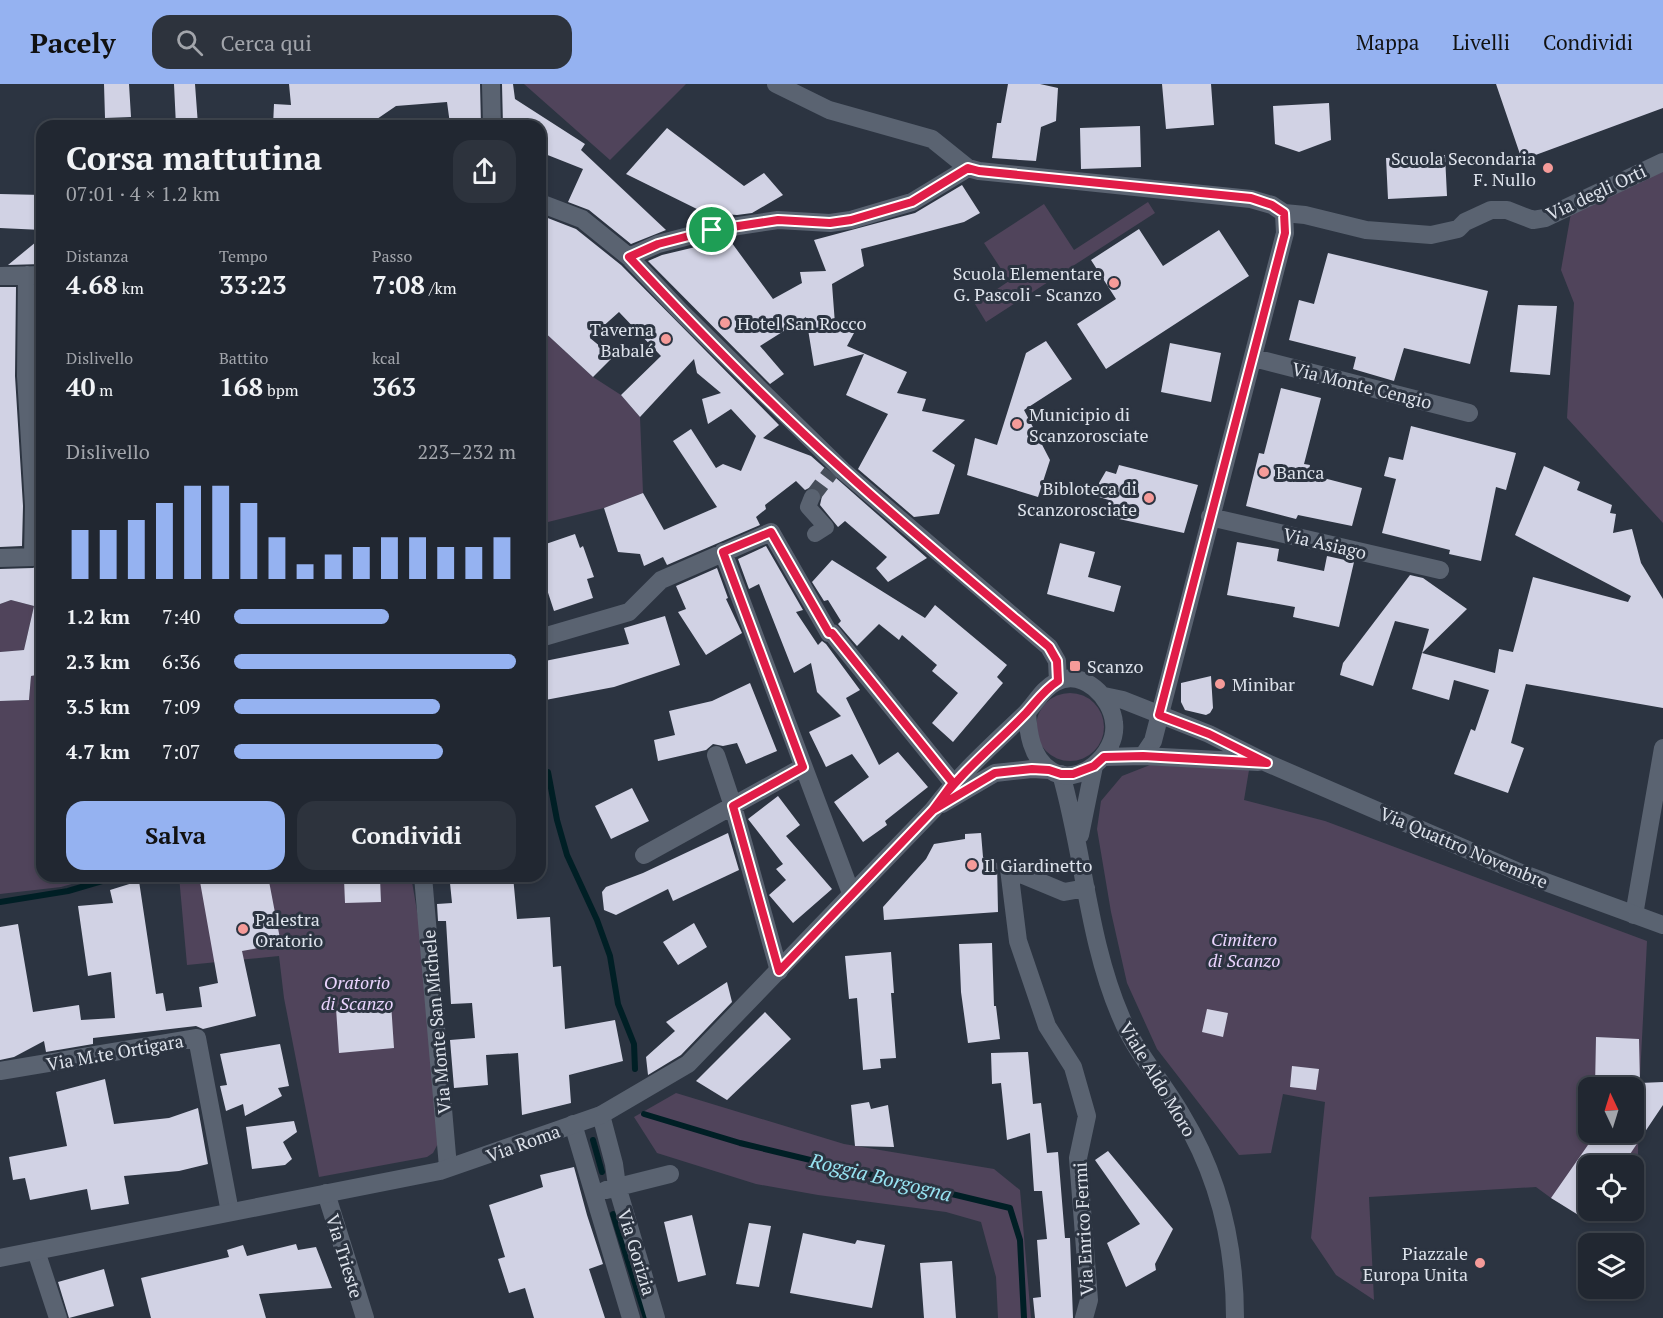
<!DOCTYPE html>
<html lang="it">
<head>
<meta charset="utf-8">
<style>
	:root { --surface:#212731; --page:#2d333d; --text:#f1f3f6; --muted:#a2a5ab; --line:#3e444d; --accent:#95b2f1 }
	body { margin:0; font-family:"PT Serif",serif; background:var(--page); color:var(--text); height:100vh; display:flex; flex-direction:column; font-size:22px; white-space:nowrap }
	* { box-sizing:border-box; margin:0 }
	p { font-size:20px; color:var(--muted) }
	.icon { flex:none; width:33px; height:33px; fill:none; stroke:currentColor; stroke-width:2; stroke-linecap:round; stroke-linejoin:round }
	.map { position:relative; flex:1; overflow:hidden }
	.details { position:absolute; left:36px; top:36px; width:510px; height:762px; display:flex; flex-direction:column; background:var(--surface); border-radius:18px; box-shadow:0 3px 9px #0003,0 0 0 2px var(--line) }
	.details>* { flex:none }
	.needle { width:39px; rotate:356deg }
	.tools { position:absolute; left:1578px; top:993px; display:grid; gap:12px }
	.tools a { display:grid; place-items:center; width:66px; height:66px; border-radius:12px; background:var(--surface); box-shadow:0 3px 9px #0003,0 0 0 2px var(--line); font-size:30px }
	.pin { position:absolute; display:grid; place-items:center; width:51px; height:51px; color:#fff; margin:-26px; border:3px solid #fff; border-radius:50%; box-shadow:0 2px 6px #0007 }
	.round { display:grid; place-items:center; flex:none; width:63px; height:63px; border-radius:18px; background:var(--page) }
	.summary { display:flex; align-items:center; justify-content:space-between; height:102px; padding:0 30px }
	h1 { font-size:33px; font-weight:600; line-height:45px }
	.stats { display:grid; grid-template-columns:repeat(3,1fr); gap:9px; height:102px; padding:6px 30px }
	.stats div { display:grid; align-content:center }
	.stats b { font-size:26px; font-weight:600 }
	.stats small { font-size:16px; font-weight:400 }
	.stats p { font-size:16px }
	.chart { height:168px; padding:12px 30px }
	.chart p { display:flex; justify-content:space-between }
	.chart svg { width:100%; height:108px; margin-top:6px; stroke:var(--accent); stroke-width:6 }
	.primary-button { display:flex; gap:12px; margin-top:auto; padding:12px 30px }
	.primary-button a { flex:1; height:69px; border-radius:18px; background:var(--accent); color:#111; font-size:24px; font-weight:600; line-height:69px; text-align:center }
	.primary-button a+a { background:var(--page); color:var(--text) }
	ul { padding:0 30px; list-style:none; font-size:20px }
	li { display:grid; grid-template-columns:96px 72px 1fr; align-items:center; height:45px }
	li i { height:15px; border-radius:8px; background:var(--accent) }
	header { display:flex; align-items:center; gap:36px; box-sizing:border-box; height:84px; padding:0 30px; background:var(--accent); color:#111 }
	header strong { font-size:28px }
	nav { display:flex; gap:33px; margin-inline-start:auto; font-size:21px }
	.search { width:420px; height:54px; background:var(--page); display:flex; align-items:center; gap:15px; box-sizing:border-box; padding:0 21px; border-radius:18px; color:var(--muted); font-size:22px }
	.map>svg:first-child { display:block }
	.green { fill:#50445b; fill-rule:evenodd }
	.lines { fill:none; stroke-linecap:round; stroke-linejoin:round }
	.stream { stroke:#001f25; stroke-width:6 }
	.building { fill:#d1d2e4 }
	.pedestrian-tunnel { stroke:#474e5a; stroke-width:16; stroke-dasharray:16 8; stroke-linecap:butt }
	.pedestrian { stroke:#5a6371; stroke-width:16 }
	.minor { stroke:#5a6371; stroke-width:18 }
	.tertiary { stroke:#5a6371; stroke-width:18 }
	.route-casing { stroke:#fff; stroke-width:12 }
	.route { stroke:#e11d48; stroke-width:8 }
	.poi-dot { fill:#f59b99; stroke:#2c3441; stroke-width:2 }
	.labels { text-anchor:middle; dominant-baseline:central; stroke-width:6; stroke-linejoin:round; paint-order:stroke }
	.poi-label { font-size:18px; fill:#dde2eb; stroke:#2c3441; text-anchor:start }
	.street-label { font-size:18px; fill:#dde2eb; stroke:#2c3441 }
	.park-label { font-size:18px; font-style:italic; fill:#ead4fe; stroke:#2c3441 }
	.water-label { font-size:20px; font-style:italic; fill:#97e3f2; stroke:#2c3441 }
</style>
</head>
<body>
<header>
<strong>Pacely</strong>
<div class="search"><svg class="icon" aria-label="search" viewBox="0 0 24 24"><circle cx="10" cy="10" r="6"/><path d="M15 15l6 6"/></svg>Cerca qui</div>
<nav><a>Mappa</a><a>Livelli</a><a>Condividi</a></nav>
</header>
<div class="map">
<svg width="1663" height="1234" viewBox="0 0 1663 1234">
	<rect width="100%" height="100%" fill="#2c3441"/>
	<path class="green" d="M524 0H686L610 76Z
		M1663 83V439L1567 334 1574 219 1561 186 1571 129Z
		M1148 118 1155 129 986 238 975 220 1009 197 984 159 1044 120 1074 166Z
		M540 244 593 293 621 311 640 333 643 409 604 424 540 440Z
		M11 516 34 522 26 557 28 566 0 568V520Z
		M42 590V792H100L61 803 0 810V617L29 616 31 592Z
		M1036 643a34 34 0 1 1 68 0a34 34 0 1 1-68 0Z
		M1150 681 1249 686 1244 716 1325 737 1647 857 1640 993 1637 1103 1634 1106V1082H1588V1126L1610 1127 1595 1139 1551 1114 1536 1103 1369 1113 1374 1216 1336 1191 1311 1154 1325 1018 1283 1010 1271 1069 1239 1071 1157 965 1127 899 1111 828 1097 745 1101 717 1122 692ZM1588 1004H1634V1048H1588Z
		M179 792H411L429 897 443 1050 433 1069 427 1073 319 1093 284 914 279 872 187 881Z
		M676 1009 844 1060 994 1085 1020 1106 1031 1234H998L996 1193 981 1138 946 1128 818 1111 756 1100 657 1069 634 1033Z"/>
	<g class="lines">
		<path class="stream" d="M540 687 548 688 557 736 567 771 597 836 610 872 618 920 634 960 635 985
			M0 818 68 807 119 792
			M644 1030 740 1059 1010 1124 1020 1156 1024 1234
			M593 1056 602 1088
			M613 1130 646 1234"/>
	</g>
	<path class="building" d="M104 0H129L131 33 105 34Z
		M174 0H195L198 41 176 42Z
		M289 0H480L481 42H470V39L450 40 447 18 396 22 377 35 378 42H356V38L273 42 274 20 291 21Z
		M502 0H513L515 15 585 60 581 66 666 146 631 160 589 126 568 118 583 85 540 68V42H503Z
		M1008 0H1040L1058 4 1056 37 1041 43 1036 77 992 74 997 39H1001Z
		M1162 0H1211L1214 41 1166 45Z
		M1496 0H1663V24L1522 76Z
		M1329 19 1331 56 1299 68 1275 60 1273 22Z
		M1140 42 1141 83 1081 85 1080 44Z
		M667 44 744 102 764 89 783 111 752 129 737 131 711 129 715 134 688 140 705 129 626 90Z
		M1445 71 1447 112 1388 115 1386 74Z
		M962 101 980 129 964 138 861 165 864 182 832 200 835 240 854 249 847 262 907 288 897 309 926 315 922 327 965 336 932 367 955 381 939 430 914 433 858 385 888 330 846 311 864 270 814 282 806 233 760 262 784 290 770 300 648 177 662 171 729 155 773 215 802 199 800 188 826 187 814 156 915 129Z
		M0 110 42 111V146L0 144Z
		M540 131 576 145 621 181 779 341 763 354 811 372 927 474 888 498 876 484 887 473 845 437 838 443 820 421 822 412 820 406 811 403 805 406 796 397 765 421 766 425 756 433 760 441 667 481 663 473 644 482 640 470 618 468 604 424 643 409 664 446 717 423 673 357 691 345 716 384 723 380 741 387 756 352 731 325 708 340 702 315 721 309 697 289 694 275 640 333 621 311 661 272 619 228 590 254 613 273 593 293 540 244Z
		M1139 145 1163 182 1219 146 1249 192 1106 285 1077 240 1116 215 1091 176Z
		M42 153V180L8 181Z
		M1328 169 1488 207 1470 280 1404 264 1394 297 1353 285 1356 273 1289 256 1299 216 1314 220Z
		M38 202H42V369L37 292Z
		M0 203H16L15 292 23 422 22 462 0 463Z
		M1518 221 1557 222 1550 291 1510 288Z
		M1046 257 1072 295 1024 326 1050 376 1038 413 967 391 975 354 997 361 1026 269Z
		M1170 259 1221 269 1211 318 1161 308Z
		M1281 304 1321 314 1304 380 1310 381 1308 390 1362 404 1352 442 1298 431 1296 435 1246 422 1259 369 1264 370Z
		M1411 342 1516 369 1506 406 1496 403 1481 477 1449 470 1450 466 1382 449 1396 395 1384 392 1389 373 1403 376Z
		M1119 381 1198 401 1184 449 1105 432 1109 416 1099 413V399L1106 387 1116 390Z
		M1544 382 1580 398 1577 406 1612 421 1610 429 1616 430 1613 449 1632 445 1641 479 1663 515V624L1526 600 1511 659 1524 664 1508 709 1454 690 1471 645 1475 647 1489 606 1454 596 1449 616 1412 605 1422 569 1495 589 1499 565 1513 568 1533 493 1628 518 1631 512 1515 451Z
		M575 450 580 464 583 462 594 493 587 495 593 514 554 527 540 484V462Z
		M1237 458 1279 465 1277 477 1324 487 1327 472 1354 478 1339 543 1293 533 1295 523 1227 511Z
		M1060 459 1095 468 1088 493 1121 502 1114 528 1047 510Z
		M766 462 803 526 796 528 818 561 822 557 826 560 860 606 846 614 879 681 898 668 928 703 885 737 887 741 863 758 834 718 869 693 852 670 826 683 809 648 841 632 817 608 811 579 794 589 759 500 749 505 738 475Z
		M832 476 925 534 935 521 1007 581 997 593 1003 599 953 658 932 639 958 609 932 587 937 581 902 551 899 556 879 540 857 562 838 540 841 537 828 516 824 517 812 498Z
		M42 479V590L31 592 29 616 0 617V568L24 566 34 522 11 516 0 520V485L33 484Z
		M717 484 728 514 726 515 742 549 706 571 678 528 686 525 676 502Z
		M1410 491 1423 494 1467 525 1422 569 1429 545 1395 537 1373 602 1340 591 1343 579Z
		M665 532 680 581 614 603 540 617V578L629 560 624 544Z
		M1211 592 1213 624 1210 629 1206 631 1185 626 1181 618V599Z
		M750 599 777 667 746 680 737 659 723 662 713 660 706 666 658 677 654 656 675 651 669 627 712 617Z
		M632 704 649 737 611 755 595 722Z
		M778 712 800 741 786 752 832 805 793 839 769 811 786 796 776 785 783 780 748 735Z
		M728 749 739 786 673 817 668 805 616 831 604 826 602 808 606 803 643 789Z
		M981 749 983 773 997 779 998 828 884 836 883 823 926 775 934 760 965 755V750Z
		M199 792H268L281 860 242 867 256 932 203 945 196 942 93 954V960L46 968 44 957 14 973 0 976V843L18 840 33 928 79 921 81 936 115 934 111 888 88 892 78 822 113 819 110 806 139 797 156 910 163 909 166 927 202 923 199 903 218 899Z
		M513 792 517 835 550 833 553 883 561 882 565 945 615 936 623 977 569 991 571 1019 522 1031 518 969 486 971 488 1001 454 1004 450 956 475 954 472 919 451 920 446 837H438L437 820 452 819 450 799Z
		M380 794 381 818 345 819 344 795Z
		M694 839 707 863 678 881 663 858Z
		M992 859 994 922H996L1000 955 968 959 961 908 959 860Z
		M891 868 894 909H891L896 974 880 975 881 984 863 986 857 914 849 915 845 872Z
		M727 898 732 918 681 971 648 991 646 973 675 947 666 938Z
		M391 919 394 964 339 969 336 924Z
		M1207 925 1228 929 1223 953 1202 948Z
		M765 928 791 955 727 1016 696 997Z
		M1596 953 1639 955 1640 999 1663 998V1021L1622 1082H1588V1137L1551 1114 1597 1048H1634V1004H1595Z
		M280 960 289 1002 278 1004 282 1012 245 1032 243 1020 226 1027 220 1002 227 1001 220 970Z
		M1028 968 1033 1020 1041 1019 1047 1069 1058 1068 1065 1154H1070L1073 1234H1035L1033 1214 1041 1213 1037 1156 1047 1155 1042 1107H1034L1030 1049 1007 1056 1001 999 992 1000 991 969Z
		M1292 982 1319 985 1316 1006 1290 1003Z
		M105 995 114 1040 169 1034 198 1024 208 1080 179 1087 124 1092 129 1120 91 1126 87 1105 30 1116 25 1094 13 1096 9 1073 67 1062 56 1008Z
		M869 1018 871 1025 888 1021 894 1063 855 1062 851 1021Z
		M294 1037 297 1048 283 1058 292 1075 285 1081 252 1085 246 1043Z
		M1108 1067 1173 1145 1155 1180 1156 1186 1126 1203 1107 1159 1140 1140 1095 1076Z
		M574 1083 587 1131 603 1180 589 1185 605 1234H534L525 1204 509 1209 498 1175 505 1173 489 1121 543 1103 540 1091Z
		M692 1131 706 1191 678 1198 664 1138Z
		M749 1139 771 1142 759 1203 736 1200Z
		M803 1149 855 1160 857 1156 885 1161 872 1224 790 1209Z
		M296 1160 298 1166 316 1163 332 1204 259 1210 266 1234H151L141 1194 229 1173 227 1166 243 1161 247 1172Z
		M952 1177 956 1234H924L920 1179Z
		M104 1185 114 1222 69 1234 58 1198Z"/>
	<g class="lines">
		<path class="pedestrian-tunnel" d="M812 413 831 388"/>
		<path class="pedestrian" d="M812 413 808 423 826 443 815 450"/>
		<path class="minor" d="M491 0 492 42
			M776 0 829 26 932 55 968 84 979 87 1251 115 1272 121 1284 129 1305 131 1366 146 1431 151 1458 145 1465 138 1491 126H1507L1533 136 1545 134 1663 78
			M540 119 582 135 629 173 681 228 842 386 1049 563 1057 577 1058 597
			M629 173 658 160 712 146 778 136 830 139 851 136 912 118 968 84
			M0 192 42 191
			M1254 274 1469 329
			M1210 433 1440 486
			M723 468 851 809
			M0 474 33 473 34 422 26 292 27 191
			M540 554 629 528 661 496 771 448 829 549H832L953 699
			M716 671 733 722 779 887
			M1143 672 1153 657 1285 149 1284 129
			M1061 690C1084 770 1088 857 1121 933 1135 968 1162 997 1181 1030 1219 1092 1235 1161 1235 1234
			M1080 751 1094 682
			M644 771 803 683
			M1009 785 1018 857 1047 942 1073 983 1087 1032 1078 1074 1089 1216 1084 1234
			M1009 785 1064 808 1086 804
			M423 792 448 1083
			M1634 831 1663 664
			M0 987 197 954 230 1128
			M601 1031 614 1080 617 1102 656 1234
			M573 1040 631 1234
			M606 1106 670 1090
			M326 1109 365 1234
			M36 1167 58 1234"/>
		<path class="tertiary" d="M1104 612 1123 616 1209 650 1267 679 1521 789 1663 841
			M1104 673 1143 672 1258 678
			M942 720 995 689 1032 685 1049 686
			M0 1174 440 1087 601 1031 688 980 933 726C960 690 992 661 1025 630 1036 619 1042 605 1056 598 1083 584 1112 614 1114 639 1118 670 1078 705 1050 686 1031 673 1028 648 1027 628"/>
	</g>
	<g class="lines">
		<g class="route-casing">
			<path id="route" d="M712 146 658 160 629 173C697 246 767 318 842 385 909 446 979 504 1049 563L1057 577 1058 597C1044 606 1037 617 1026 629 994 662 960 689 933 726L779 887 733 722 803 683 723 468 771 448 829 549H832L953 699 933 726 995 689 1032 685 1049 686 1061 690H1073L1094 682 1104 673 1143 672 1267 679 1209 650 1159 631 1285 149 1284 129 1272 121 1251 114 979 87 968 84 912 118 851 136 830 139 778 136 712 146"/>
		</g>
		<use href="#route" class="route"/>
	</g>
	<g class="poi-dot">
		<circle cx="1548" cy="84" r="6"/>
		<circle cx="1114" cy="199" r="6"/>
		<circle cx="725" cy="239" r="6"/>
		<circle cx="666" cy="255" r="6"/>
		<circle cx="1017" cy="340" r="6"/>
		<circle cx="1264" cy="388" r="6"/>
		<circle cx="1149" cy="414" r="6"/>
		<rect x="1069" y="576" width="12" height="12" rx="3"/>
		<circle cx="1220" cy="600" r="6"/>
		<circle cx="972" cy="781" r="6"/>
		<circle cx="243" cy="845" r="6"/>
		<circle cx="1480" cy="1179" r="6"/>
	</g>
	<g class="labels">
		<g class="poi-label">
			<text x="1536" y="74" text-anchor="end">Scuola Secondaria<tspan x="1536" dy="21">F. Nullo</tspan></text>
			<text x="1102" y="189" text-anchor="end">Scuola Elementare<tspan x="1102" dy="21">G. Pascoli - Scanzo</tspan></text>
			<text x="737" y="239">Hotel San Rocco</text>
			<text x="654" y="245" text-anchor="end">Taverna<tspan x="654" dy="21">Babalé</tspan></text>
			<text x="1029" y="330">Municipio di<tspan x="1029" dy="21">Scanzorosciate</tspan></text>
			<text x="1276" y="388">Banca</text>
			<text x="1137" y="404" text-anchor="end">Bibloteca di<tspan x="1137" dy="21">Scanzorosciate</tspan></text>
			<text x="1087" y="582">Scanzo</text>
			<text x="1232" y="600">Minibar</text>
			<text x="984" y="781">Il Giardinetto</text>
			<text x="255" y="835">Palestra<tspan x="255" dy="21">Oratorio</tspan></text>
			<text x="1468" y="1169" text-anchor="end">Piazzale<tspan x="1468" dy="21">Europa Unita</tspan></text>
		</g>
		<g class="street-label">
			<text transform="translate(1596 108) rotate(-25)">Via degli Orti</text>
			<text transform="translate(1362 301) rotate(14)">Via Monte Cengio</text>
			<text transform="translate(1325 459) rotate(13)">Via Asiago</text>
			<text transform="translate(1464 763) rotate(23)">Via Quattro Novembre</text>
			<text transform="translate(436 938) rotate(-95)">Via Monte San Michele</text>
			<text transform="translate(115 968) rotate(-10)">Via M.te Ortigara</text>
			<text transform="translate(1158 995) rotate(59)">Viale Aldo Moro</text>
			<text transform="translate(523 1059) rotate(-20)">Via Roma</text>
			<text transform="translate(1083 1145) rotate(-93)">Via Enrico Fermi</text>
			<text transform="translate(637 1168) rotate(73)">Via Gorizia</text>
			<text transform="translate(345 1172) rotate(73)">Via Trieste</text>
		</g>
		<g class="park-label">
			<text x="1244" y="855">Cimitero<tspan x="1244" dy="21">di Scanzo</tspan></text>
			<text x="357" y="898">Oratorio<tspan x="357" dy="21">di Scanzo</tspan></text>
		</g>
		<g class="water-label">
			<text transform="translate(881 1093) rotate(14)">Roggia Borgogna</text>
		</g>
	</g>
</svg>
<div class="tools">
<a><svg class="needle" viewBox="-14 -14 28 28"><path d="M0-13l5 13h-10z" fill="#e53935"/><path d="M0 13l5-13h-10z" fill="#a2a5ab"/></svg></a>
<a><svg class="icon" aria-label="locate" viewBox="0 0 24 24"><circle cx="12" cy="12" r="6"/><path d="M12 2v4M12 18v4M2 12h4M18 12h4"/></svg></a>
<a><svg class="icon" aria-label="layers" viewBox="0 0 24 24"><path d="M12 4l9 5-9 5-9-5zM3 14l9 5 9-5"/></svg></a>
</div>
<div class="pin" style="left:712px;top:146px;background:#1e9e55"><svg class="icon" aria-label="arrive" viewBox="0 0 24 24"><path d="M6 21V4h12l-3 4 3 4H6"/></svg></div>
<section class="details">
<div class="summary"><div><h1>Corsa mattutina</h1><p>07:01 · 4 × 1.2 km</p></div><a class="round"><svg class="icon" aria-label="share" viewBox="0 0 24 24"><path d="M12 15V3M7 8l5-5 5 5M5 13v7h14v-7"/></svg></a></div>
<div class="stats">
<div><p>Distanza</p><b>4.68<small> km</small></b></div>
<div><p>Tempo</p><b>33:23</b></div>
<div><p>Passo</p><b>7:08<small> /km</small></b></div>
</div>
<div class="stats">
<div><p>Dislivello</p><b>40<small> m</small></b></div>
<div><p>Battito</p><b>168<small> bpm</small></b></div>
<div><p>kcal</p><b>363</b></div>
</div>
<div class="chart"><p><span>Dislivello</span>223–232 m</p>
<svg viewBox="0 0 160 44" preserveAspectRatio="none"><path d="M5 44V24M15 44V24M25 44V20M35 44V13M45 44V6M55 44V6M65 44V13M75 44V27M85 44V38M95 44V34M105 44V31M115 44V27M125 44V27M135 44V31M145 44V31M155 44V27"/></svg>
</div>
<ul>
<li><b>1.2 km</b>7:40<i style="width:55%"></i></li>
<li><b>2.3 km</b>6:36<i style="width:100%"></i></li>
<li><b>3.5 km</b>7:09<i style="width:73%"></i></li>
<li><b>4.7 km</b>7:07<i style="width:74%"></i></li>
</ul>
<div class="primary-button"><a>Salva</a><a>Condividi</a></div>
</section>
</div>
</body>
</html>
